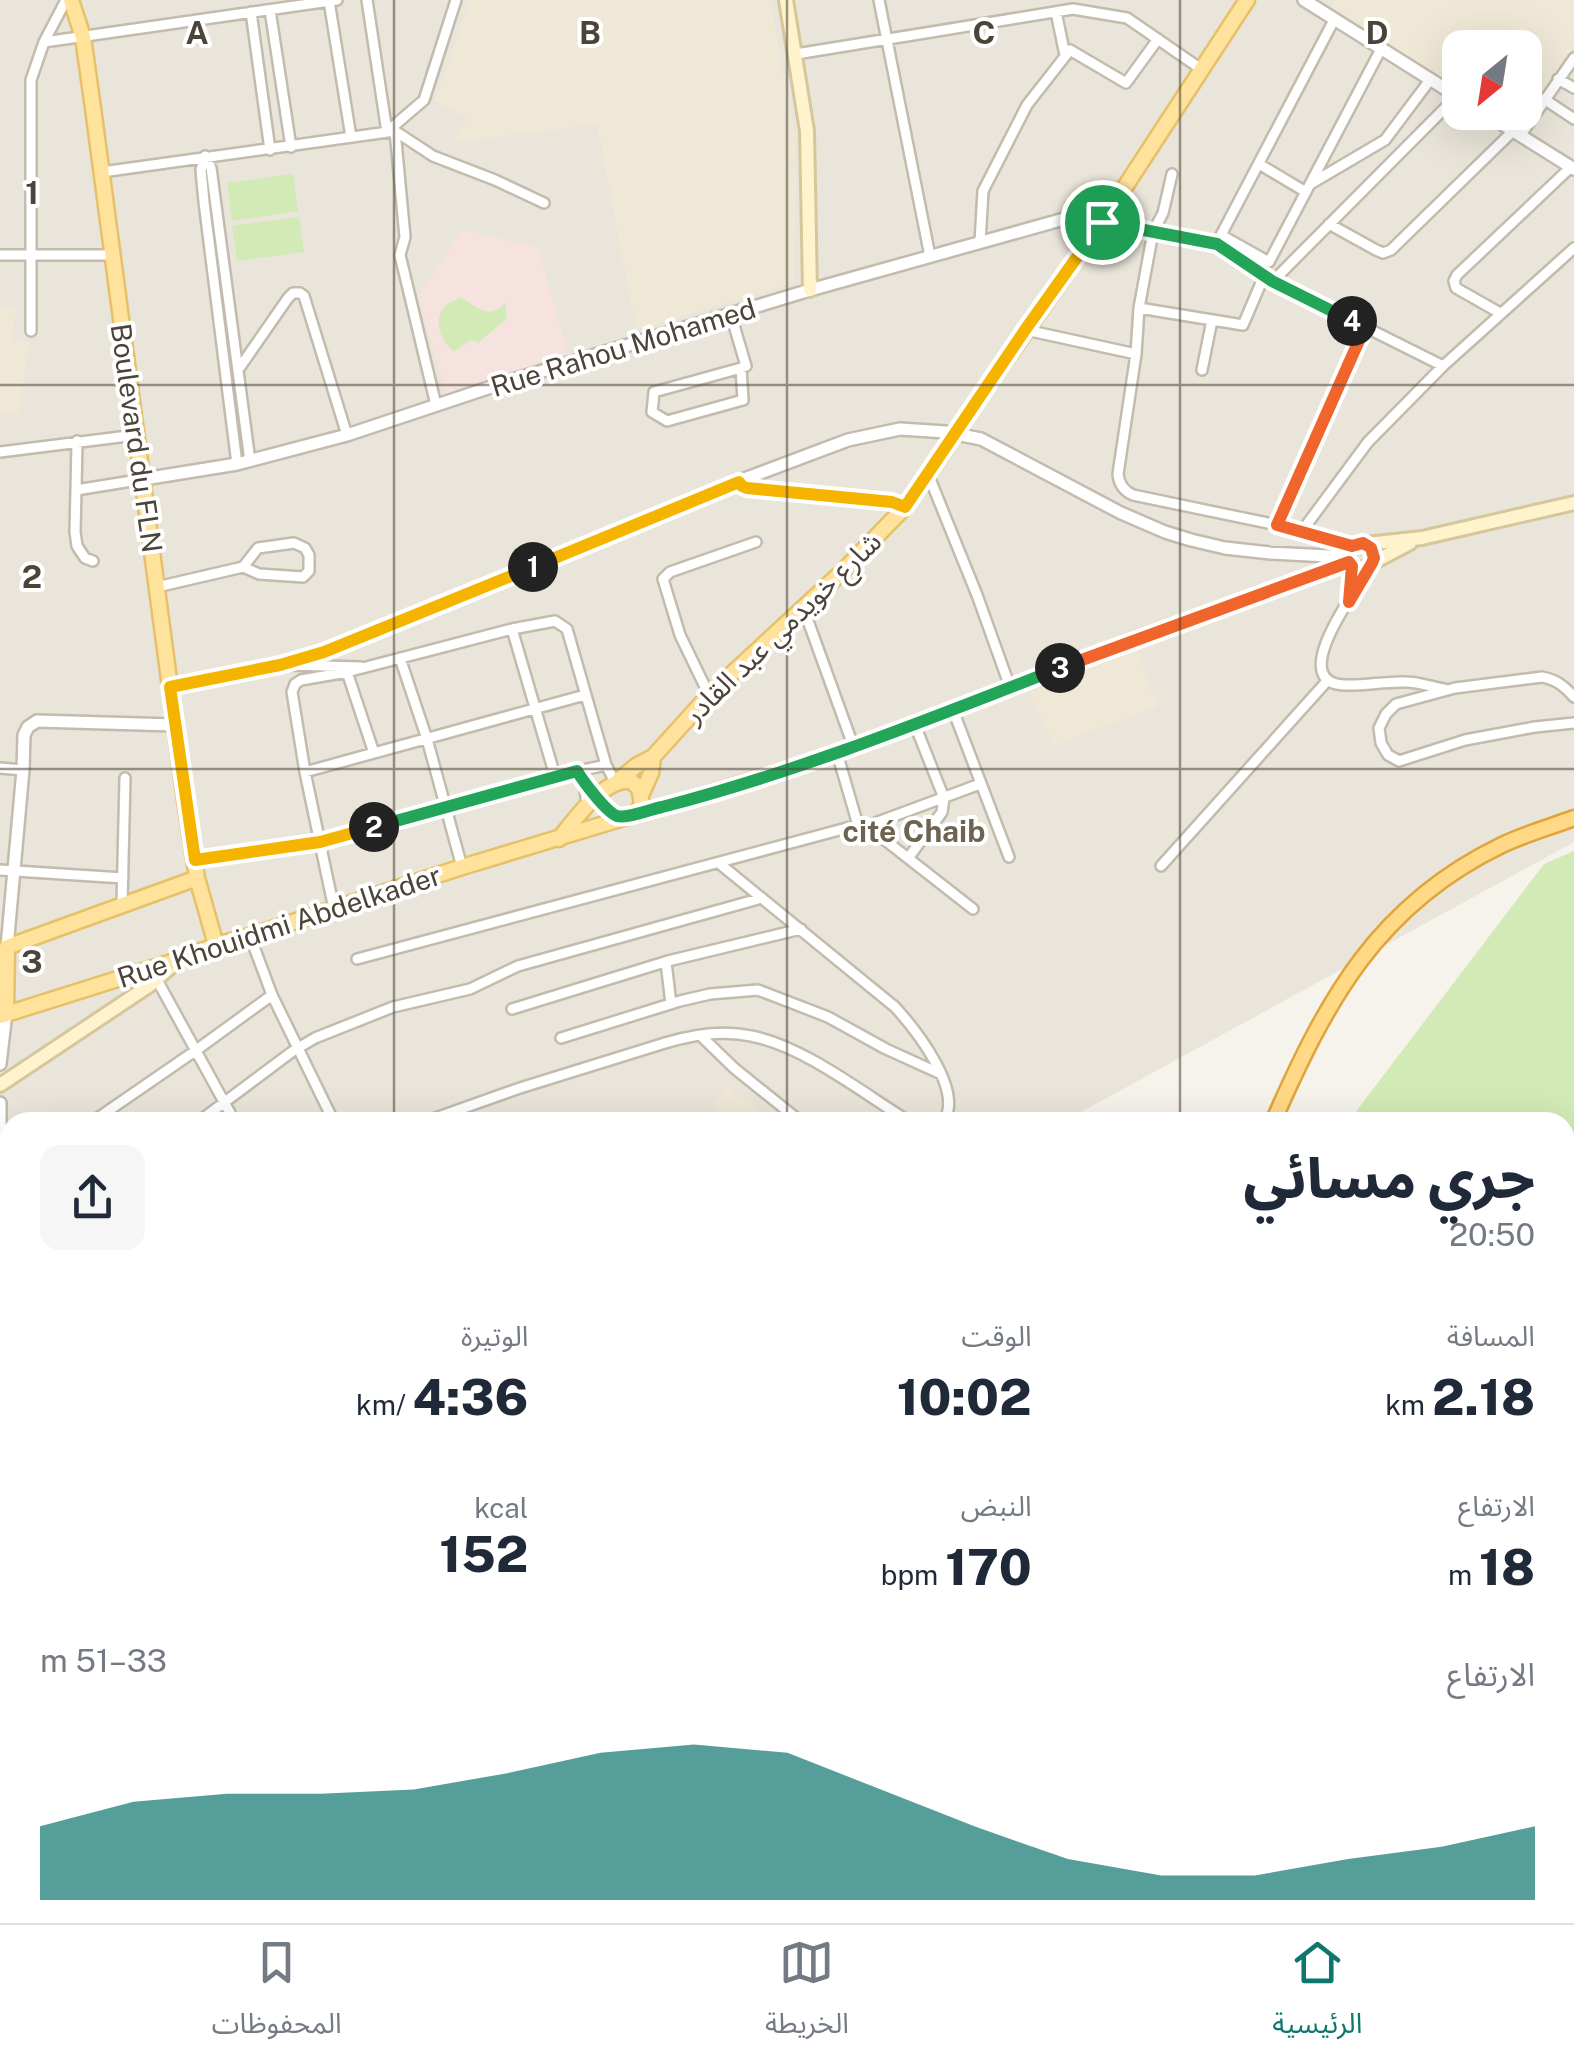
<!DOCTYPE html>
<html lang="ar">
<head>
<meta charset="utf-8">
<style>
	:root { --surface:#fff; --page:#f6f6f7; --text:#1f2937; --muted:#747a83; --line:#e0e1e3; --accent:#0f766e }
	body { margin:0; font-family:"Public Sans","Noto Sans Arabic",sans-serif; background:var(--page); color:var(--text); direction:rtl; height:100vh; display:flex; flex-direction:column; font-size:38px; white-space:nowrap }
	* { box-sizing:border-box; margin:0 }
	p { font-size:32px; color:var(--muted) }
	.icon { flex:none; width:55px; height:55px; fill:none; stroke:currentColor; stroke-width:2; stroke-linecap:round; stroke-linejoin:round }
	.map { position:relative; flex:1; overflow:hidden; direction:ltr }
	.details { position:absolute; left:0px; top:1112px; width:1575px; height:812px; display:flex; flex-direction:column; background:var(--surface); border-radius:30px 30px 0 0; box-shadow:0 10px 40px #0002; direction:rtl }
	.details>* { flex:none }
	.needle { width:65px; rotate:210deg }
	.tools { position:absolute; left:1442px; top:30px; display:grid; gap:20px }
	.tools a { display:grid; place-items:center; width:100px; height:100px; border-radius:20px; background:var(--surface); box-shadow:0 10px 40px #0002; font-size:50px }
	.pin { position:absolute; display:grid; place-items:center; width:85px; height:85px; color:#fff; margin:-42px; border:5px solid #fff; border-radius:50%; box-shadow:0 2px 10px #0007 }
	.km { position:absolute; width:50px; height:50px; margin:-25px; border-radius:50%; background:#222; color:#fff; font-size:28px; line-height:50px; text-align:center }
	.round { display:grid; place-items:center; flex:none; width:105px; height:105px; border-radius:20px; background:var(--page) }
	.summary { display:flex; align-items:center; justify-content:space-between; height:170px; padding:0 40px }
	h1 { font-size:55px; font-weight:800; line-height:75px }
	.stats { display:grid; grid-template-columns:repeat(3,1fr); gap:15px; height:170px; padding:10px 40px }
	.stats div { display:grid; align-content:center }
	.stats b { font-size:50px; font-weight:800 }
	.stats small { font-size:28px; font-weight:400 }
	.stats p { font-size:28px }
	.chart { height:280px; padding:20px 40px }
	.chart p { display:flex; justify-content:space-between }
	.chart svg { width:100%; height:180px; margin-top:10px; fill:var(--accent); opacity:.7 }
	.menu { display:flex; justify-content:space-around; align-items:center; height:140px; border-top:2px solid var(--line); background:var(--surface); font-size:28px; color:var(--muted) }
	.menu a { display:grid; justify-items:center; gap:5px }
	.menu .current { color:var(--accent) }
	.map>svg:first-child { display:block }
	.residential { fill:#eae5da; fill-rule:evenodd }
	.education { fill:#efe8d6 }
	.medical { fill:#f6e3e0 }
	.green { fill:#d2eab5 }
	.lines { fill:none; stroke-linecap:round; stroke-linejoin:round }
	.minor-casing { stroke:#c2bbae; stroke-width:14 }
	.tertiary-casing { stroke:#c2bbae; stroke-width:16 }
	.secondary-casing { stroke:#d6c79b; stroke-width:18 }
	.primary-casing { stroke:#e6c16a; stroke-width:19 }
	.trunk-casing { stroke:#e0a43c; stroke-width:19 }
	.minor { stroke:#fff; stroke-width:9 }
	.tertiary { stroke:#fff; stroke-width:11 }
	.secondary { stroke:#fff3cd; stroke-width:12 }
	.primary { stroke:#ffe39c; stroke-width:14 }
	.trunk { stroke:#ffd985; stroke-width:14 }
	.primary-bridge-casing { stroke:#e6c16a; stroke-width:19; stroke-linecap:butt }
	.primary-bridge { stroke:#ffe39c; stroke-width:14 }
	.split-1-casing { stroke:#fff; stroke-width:20 }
	.split-2-casing { stroke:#fff; stroke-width:20 }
	.split-3-casing { stroke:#fff; stroke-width:20 }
	.split-4-casing { stroke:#fff; stroke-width:20 }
	.split-5-casing { stroke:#fff; stroke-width:20 }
	.split-1 { stroke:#f5b400; stroke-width:12 }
	.split-2 { stroke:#f5b400; stroke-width:12 }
	.split-3 { stroke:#22a559; stroke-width:12 }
	.split-4 { stroke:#f0652b; stroke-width:12 }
	.split-5 { stroke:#22a559; stroke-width:12 }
	.grid { fill:none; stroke:#4b4439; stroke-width:2.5; stroke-opacity:0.55 }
	.labels { text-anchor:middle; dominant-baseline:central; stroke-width:8; stroke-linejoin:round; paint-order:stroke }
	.street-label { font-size:28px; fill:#4b4439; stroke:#fff }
	.neighbourhood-label { font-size:30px; font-weight:bold; fill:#6e6250; stroke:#fff }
	.grid-label { font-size:32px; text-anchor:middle; font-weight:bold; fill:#4b4439; stroke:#fff; stroke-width:8; stroke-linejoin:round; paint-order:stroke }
</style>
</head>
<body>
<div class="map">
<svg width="1574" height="1923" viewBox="0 0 1574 1923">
	<rect width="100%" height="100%" fill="#f6f3ec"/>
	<path class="residential" d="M0 0H1574V842L1063 1122H10V1915H865V1923H0ZM1460 48H1525V112H1460Z"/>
	<path class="education" d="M470 0H770L795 133V159L788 161 789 170 796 169 794 279 790 284 636 330 597 124 453 143 467 117 435 101Z
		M1336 0H1574V47L1517 129 1491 113 1525 112V48H1460V92L1331 8Z
		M0 305 17 308 12 339 29 342 18 415 0 412Z
		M1136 649 1158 706 1053 746 1030 693Z
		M724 1085 774 1122H711Z"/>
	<path class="medical" d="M462 230 538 247 568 353 446 394 418 296Z"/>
	<path class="green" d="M293 174 298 211 232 221 227 183Z
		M299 217 304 252 237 261 232 226Z
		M461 297C477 307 489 321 505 303L507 318 478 343 471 340 454 351C440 343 432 318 446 305 448 303 458 299 461 297Z
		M1574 851V1923H1307L1309 1915H1565V1122H1348L1544 864Z"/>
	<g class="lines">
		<g class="minor-casing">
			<path id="minor" d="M367 0 387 132
				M879 0 930 256
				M329 1 351 137
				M270 10 291 147
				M251 12 270 150
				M1056 12 1065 55
				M44 42 337 0
				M796 54 1073 9 1127 18 1201 69
				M1558 79 1574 88
				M1544 99 1574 119
				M389 130 424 100 456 0
				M395 131 405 237 400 255 436 405
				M1520 136 1574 58
				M205 156 201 170 204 202 237 464
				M205 156 211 168 250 461
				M1259 164 1306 192
				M102 172 395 131 433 156 495 180 544 203
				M1172 174 1163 213 1153 232 1139 308 1136 354 1118 474C1119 485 1124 491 1133 495L1277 525 1352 546
				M1312 183 1385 140 1430 80
				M1102 222 1217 244 1273 281 1443 366
				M1329 224 1376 250 1383 253 1391 250 1513 131
				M1221 235 1269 262 1381 49
				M1220 237 1334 20
				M980 242 983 191 1027 105 1070 50 1126 83 1158 39
				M0 255H113
				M1273 281 1457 96
				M1139 308 1243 325 1264 276
				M1500 313 1456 288 1454 281 1457 275 1571 167
				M731 315 746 366 741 368 654 392 652 412 667 421 743 400 741 368
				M1026 330 1136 354
				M31 331V80L44 42 66 0
				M238 370 288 298 293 293H300L304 296 347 435
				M1202 370 1212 320
				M77 441 76 490 144 479
				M0 452 136 435
				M928 474 977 595 1010 687
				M76 490 75 532 77 546 85 558 93 561
				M1277 525 1365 327
				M1302 531 1368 442 1443 366 1574 248
				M1370 566C1358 588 1285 682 1344 685 1365 686 1386 681 1406 682 1419 682 1432 687 1444 689
				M157 587 243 567 259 574 303 577 309 571V555L305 548 294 543 258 548 243 567
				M803 607 854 748
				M512 629 555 776
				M400 658 427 739 462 867
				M287 665 361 667
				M347 672 374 753
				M709 695 680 635 663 579 670 572 756 542
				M1574 697C1564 686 1557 680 1542 677L1455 688 1396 704 1386 714 1379 728 1381 743 1388 755 1399 761 1465 740 1535 727 1574 723
				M953 710 1009 857
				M837 753 858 825
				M0 768 23 770
				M577 771 584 782 587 805
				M305 772 585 695
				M867 826 973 909
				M909 857 942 812 944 798 915 725
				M195 859 320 842 555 776 606 765
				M720 864 895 1007C916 1030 965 1092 943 1122
				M1161 866 1328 680
				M0 870 123 878
				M122 904 125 778
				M334 909 305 772 292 692 295 684 301 680 347 672 512 629 555 621 567 629 606 765 615 782
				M250 936 272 995 334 1122
				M357 959 858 825 867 826 980 784
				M666 962 671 1004
				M156 978 235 1122
				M512 1009 668 961 801 929
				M700 1035 734 1068 801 1122
				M561 1038 680 1001 710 994 758 990 828 1017 886 1049 941 1074
				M92 1122 195 1051 272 995
				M198 1122 293 1051 315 1038 393 1007 470 989 518 966 762 898
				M424 1122 520 1088 665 1043C692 1035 723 1030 751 1036 804 1046 864 1094 910 1122
				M0 1579 10 1577
				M166 1915V1923
				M182 1915 183 1923
				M301 1923V1915
				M533 1923 536 1915
				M595 1923 598 1915
				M666 1923 670 1915
				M753 1923 758 1915"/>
		</g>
		<g class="tertiary-casing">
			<path id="tertiary" d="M1304 0 1460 98
				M1483 112 1574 169
				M144 479 237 464 347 435 506 382 810 290 1064 219H1087L1102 222
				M739 481 742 486 755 489 892 502 905 507
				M170 687 280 665 324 652 739 481 848 440 900 429 946 432 981 439 1121 513 1165 532 1191 540 1225 548 1270 553 1348 557
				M7 947 23 770 24 735 28 727 37 721 174 725
				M0 1064 6 1013
				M0 1103V1243L10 1535
				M0 1594 2 1772 5 1814 10 1841
				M11 1923V1915"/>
		</g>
		<g class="secondary-casing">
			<path id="secondary" d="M786 0 807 131 810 290
				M1367 544 1374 552 1372 563 1366 568 1357 569 1349 562C1346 549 1354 541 1367 544L1422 538 1574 503
				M1372 563 1410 543
				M636 813 677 803 854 748 1138 638 1349 562
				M0 1085 150 985 174 964"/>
		</g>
		<g class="primary-casing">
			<path id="primary" d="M71 0 83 37 93 108 185 800 197 878 216 945
				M973 407 1102 222 1247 0
				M619 780 636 766 653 757 709 695 842 572 905 507 942 454
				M642 793 651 773 653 757
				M6 1013 7 947 197 878
				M0 1016 178 960 216 945 250 936 462 867 627 817 636 813 642 804 639 788 631 781C604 778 575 819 559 839"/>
		</g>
		<g class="trunk-casing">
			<path id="trunk" d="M1273 1122C1326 1001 1377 905 1502 845 1525 834 1550 827 1574 818
				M1000 1915 1002 1923"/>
		</g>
		<use href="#minor" class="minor"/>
		<use href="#tertiary" class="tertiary"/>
		<use href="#secondary" class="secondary"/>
		<use href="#primary" class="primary"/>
		<use href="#trunk" class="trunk"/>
		<g class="primary-bridge-casing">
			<path id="primary-bridge" d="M942 454 973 407"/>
		</g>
		<use href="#primary-bridge" class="primary-bridge"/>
	</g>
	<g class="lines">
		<g class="split-1-casing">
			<path id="split-1" d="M533 567 739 482 742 486 747 488 892 502 905 507 1025 330 1102 222"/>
		</g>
		<g class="split-2-casing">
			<path id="split-2" d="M374 827 320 842 195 860 170 687 280 665 324 652 533 567"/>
		</g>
		<g class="split-3-casing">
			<path id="split-3" d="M374 827 577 771C583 781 606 812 617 816 626 819 651 809 662 807 798 772 929 719 1060 668"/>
		</g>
		<g class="split-4-casing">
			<path id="split-4" d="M1060 668 1349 562 1352 566 1349 602 1372 563 1374 558 1371 548 1363 543 1352 546 1277 525 1365 327 1352 321"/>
		</g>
		<g class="split-5-casing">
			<path id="split-5" d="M1102 222 1217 244 1272 281 1352 321"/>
		</g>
		<use href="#split-1" class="split-1"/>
		<use href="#split-2" class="split-2"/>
		<use href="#split-3" class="split-3"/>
		<use href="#split-4" class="split-4"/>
		<use href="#split-5" class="split-5"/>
	</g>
	<path class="grid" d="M394 0V1122M787 0V1122M1180 0V1122M0 385H1574M0 769H1574M0 1154H10M1565 1154H1574M0 1538H10M1565 1538H1574M394 1915V1923M787 1915V1923M1180 1915V1923"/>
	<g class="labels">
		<g class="street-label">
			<text transform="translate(623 347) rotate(-17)">Rue Rahou Mohamed</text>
			<text transform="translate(137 438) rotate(82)">Boulevard du FLN</text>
			<text transform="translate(782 627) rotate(-44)">شارع خويدمي عبد القادر</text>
			<text transform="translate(279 926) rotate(-18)">Rue Khouidmi Abdelkader</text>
		</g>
		<g class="neighbourhood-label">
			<text x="914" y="831">cité Chaib</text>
		</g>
	</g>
	<g class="grid-label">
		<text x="197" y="44">A</text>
		<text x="590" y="44">B</text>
		<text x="984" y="44">C</text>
		<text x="1377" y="44">D</text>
		<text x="32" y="204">1</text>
		<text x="32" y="588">2</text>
		<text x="32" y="973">3</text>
	</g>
</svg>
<div class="tools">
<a><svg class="needle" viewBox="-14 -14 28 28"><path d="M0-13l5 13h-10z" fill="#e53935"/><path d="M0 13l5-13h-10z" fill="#747a83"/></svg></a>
</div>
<div class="pin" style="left:1102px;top:222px;background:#1e9e55"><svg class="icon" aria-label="arrive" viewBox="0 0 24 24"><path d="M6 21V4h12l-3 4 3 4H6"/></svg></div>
<b class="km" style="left:533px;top:567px">1</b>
<b class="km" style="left:374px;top:827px">2</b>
<b class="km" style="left:1060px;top:668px">3</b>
<b class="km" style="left:1352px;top:321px">4</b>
<section class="details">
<div class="summary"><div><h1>جري مسائي</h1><p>20:50</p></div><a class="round"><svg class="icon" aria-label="share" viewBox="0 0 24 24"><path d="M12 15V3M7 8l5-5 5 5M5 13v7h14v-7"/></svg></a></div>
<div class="stats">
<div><p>المسافة</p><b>2.18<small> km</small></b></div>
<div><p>الوقت</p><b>10:02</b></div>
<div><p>الوتيرة</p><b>4:36<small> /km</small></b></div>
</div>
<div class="stats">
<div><p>الارتفاع</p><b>18<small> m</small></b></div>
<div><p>النبض</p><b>170<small> bpm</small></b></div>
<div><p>kcal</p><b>152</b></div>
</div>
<div class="chart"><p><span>الارتفاع</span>33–51 m</p>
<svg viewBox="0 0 160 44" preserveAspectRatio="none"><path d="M0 44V26L10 20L20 18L30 18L40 17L50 13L60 8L70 6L80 8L90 17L100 26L110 34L120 38L130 38L140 34L150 31L160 26V44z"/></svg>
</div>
</section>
</div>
<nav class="menu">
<a class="current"><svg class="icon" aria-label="home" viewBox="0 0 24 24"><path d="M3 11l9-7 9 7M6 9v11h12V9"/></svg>الرئيسية</a>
<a><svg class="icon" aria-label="map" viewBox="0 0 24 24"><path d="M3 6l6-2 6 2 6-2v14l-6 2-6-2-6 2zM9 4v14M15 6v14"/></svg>الخريطة</a>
<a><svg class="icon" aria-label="saved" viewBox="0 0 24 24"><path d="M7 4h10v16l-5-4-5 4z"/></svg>المحفوظات</a>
</nav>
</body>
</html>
